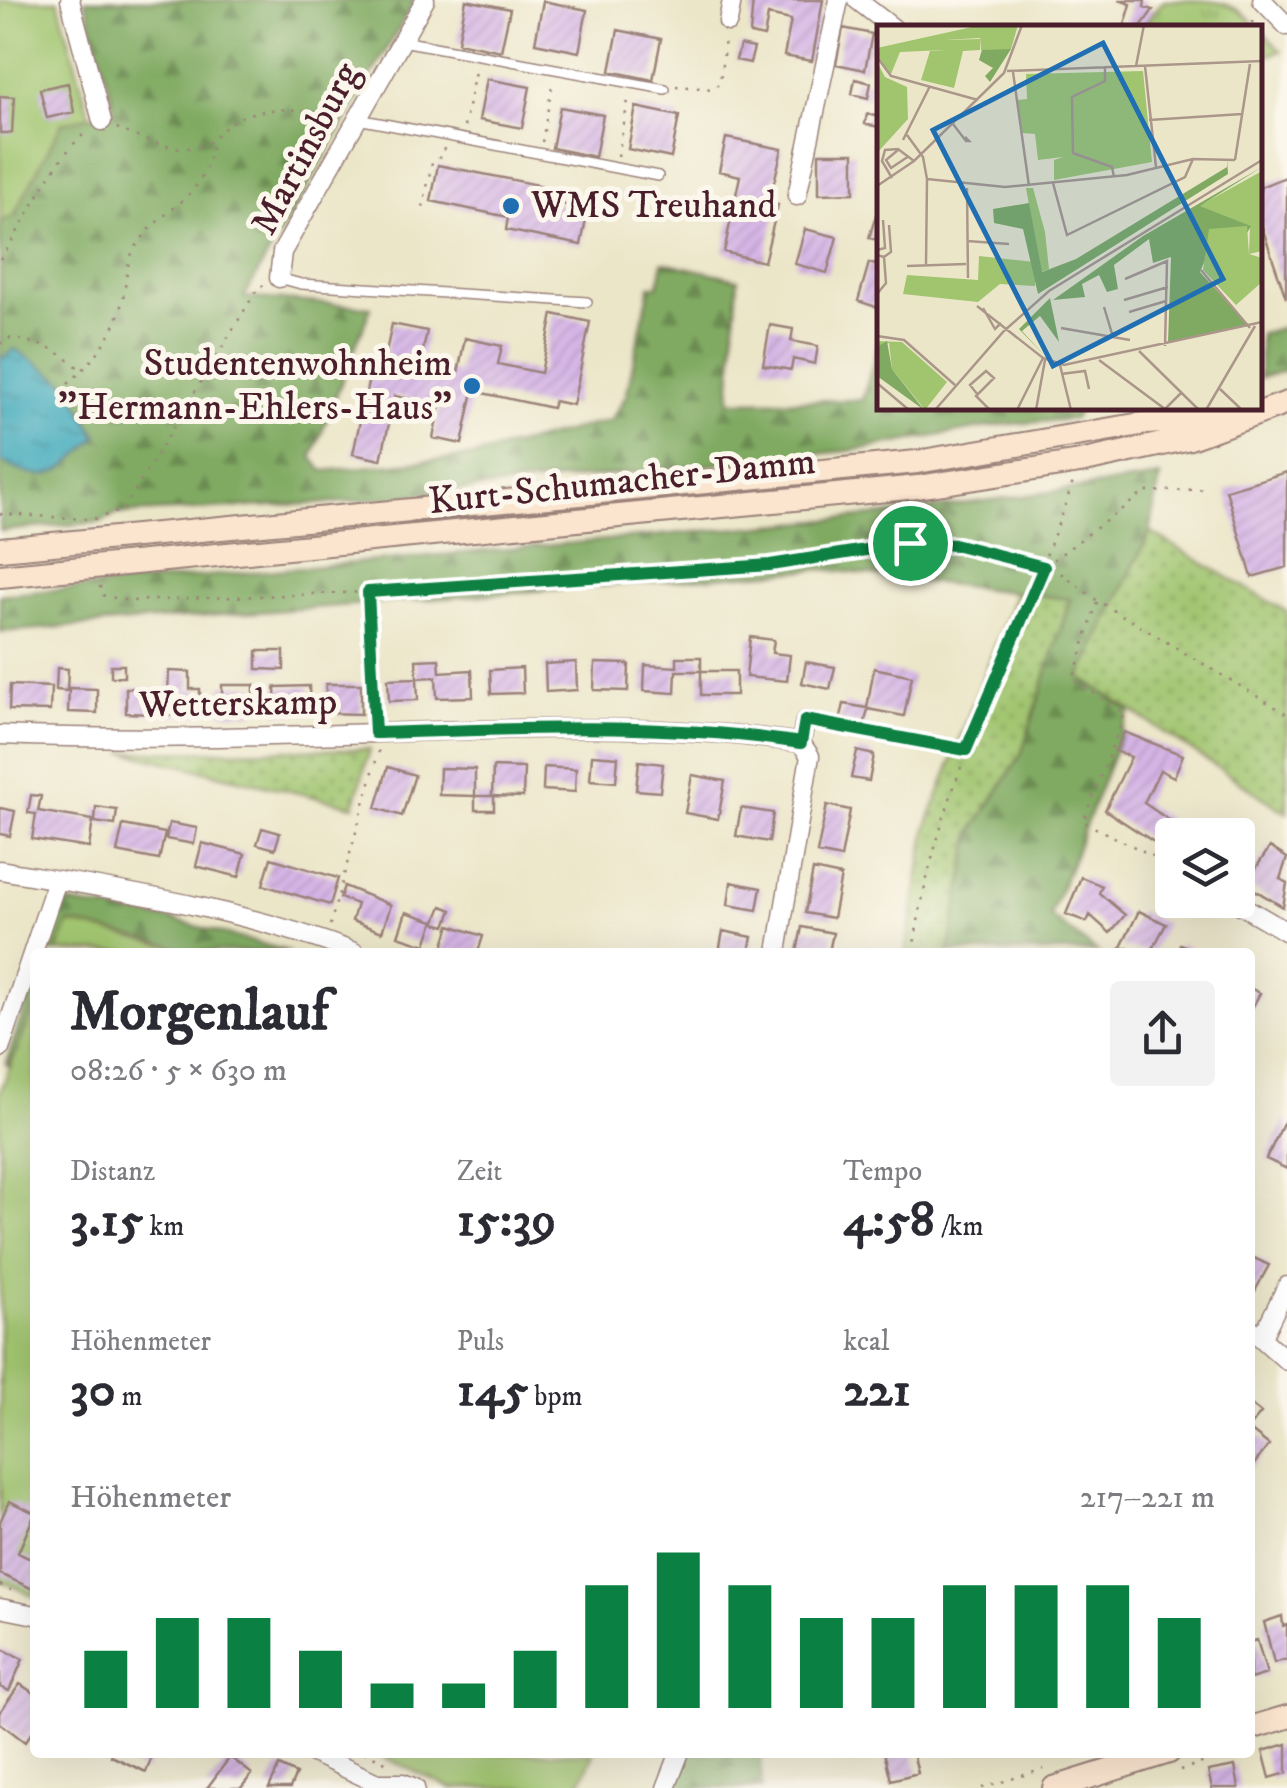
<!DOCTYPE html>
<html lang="de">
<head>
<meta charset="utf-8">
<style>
	:root { --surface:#fff; --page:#f2f2f3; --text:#2b2b33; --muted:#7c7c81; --accent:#0b8043 }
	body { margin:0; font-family:"IM FELL DW Pica",serif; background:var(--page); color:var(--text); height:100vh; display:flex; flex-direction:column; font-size:38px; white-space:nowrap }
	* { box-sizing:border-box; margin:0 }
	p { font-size:32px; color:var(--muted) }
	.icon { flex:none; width:55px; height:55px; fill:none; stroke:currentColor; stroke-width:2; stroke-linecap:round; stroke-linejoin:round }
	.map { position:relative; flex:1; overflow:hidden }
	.sheet { position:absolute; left:30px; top:948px; width:1225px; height:810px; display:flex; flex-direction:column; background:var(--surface); border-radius:10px; box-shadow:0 10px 40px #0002 }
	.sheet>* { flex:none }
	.controls { position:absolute; left:1155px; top:818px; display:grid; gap:20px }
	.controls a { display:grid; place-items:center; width:100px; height:100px; border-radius:10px; background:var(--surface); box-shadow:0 10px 40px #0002; font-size:50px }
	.pin { position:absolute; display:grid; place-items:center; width:85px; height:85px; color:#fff; margin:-42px; border:5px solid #fff; border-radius:50%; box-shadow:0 2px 10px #0007 }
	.round { display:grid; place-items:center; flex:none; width:105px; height:105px; border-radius:10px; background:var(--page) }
	.summary { display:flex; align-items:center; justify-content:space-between; height:170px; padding:0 40px }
	h1 { font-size:55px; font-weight:800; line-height:75px }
	.stats { display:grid; grid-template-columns:repeat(3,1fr); gap:15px; height:170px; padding:10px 40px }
	.stats div { display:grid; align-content:center }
	.stats b { font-size:50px; font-weight:800 }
	.stats small { font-size:28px; font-weight:400 }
	.stats p { font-size:28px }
	.chart { height:280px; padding:20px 40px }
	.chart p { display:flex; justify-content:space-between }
	.chart svg { width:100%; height:180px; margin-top:10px; stroke:var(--accent); stroke-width:6 }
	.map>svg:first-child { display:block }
	.grass { fill:url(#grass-dots); stroke:#76724d; stroke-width:2.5 }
	.forest { fill:url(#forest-firs); stroke:#656446; stroke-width:2.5 }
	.park { fill:url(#park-tufts); stroke:#76724d; stroke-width:2.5 }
	.pitch { fill:#a1c56f; stroke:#76724d; stroke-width:2.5 }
	.water { fill:url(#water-ripples); stroke:#436473; stroke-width:2.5 }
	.building { fill:url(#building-hatch) }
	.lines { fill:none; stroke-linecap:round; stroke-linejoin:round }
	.lane-casing { stroke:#9b827a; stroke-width:12 }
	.street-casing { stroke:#9b827a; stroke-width:21 }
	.secondary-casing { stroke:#9b827a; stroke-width:26 }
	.path { stroke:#9b827a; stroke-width:2.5; stroke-dasharray:2.5 8; stroke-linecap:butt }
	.lane { stroke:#fff; stroke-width:9 }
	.street { stroke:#fff; stroke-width:18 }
	.secondary { stroke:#fbe5cf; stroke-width:22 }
	.route-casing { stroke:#fff; stroke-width:20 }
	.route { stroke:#0b8043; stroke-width:12 }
	.poi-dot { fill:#1f6fb2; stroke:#fbf7ec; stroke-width:4 }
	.labels { text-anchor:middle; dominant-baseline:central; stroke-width:10; stroke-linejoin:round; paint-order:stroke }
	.street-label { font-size:38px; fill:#4a1f2b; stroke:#fbf7ec }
	.poi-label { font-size:38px; fill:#4a1f2b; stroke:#fbf7ec; text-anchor:start }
	.inset-road { fill:none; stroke:#ab968a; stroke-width:2.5 }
	.view { fill:#1f6fb2; fill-opacity:0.15; stroke:#1f6fb2; stroke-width:5 }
	.inset-edge { fill:none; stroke:#4a1f2b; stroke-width:5 }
</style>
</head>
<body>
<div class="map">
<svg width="1287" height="1788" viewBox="0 0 1287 1788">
	<defs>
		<pattern id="grass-dots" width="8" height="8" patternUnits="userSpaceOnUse" patternTransform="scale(2.5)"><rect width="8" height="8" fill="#a1c56f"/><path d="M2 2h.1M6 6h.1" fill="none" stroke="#859f5b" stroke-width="1.8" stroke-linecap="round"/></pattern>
		<pattern id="forest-firs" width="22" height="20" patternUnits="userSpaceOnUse" patternTransform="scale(2.5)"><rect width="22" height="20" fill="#80aa62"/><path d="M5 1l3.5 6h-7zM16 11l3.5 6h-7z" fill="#6b8a51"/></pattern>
		<pattern id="park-tufts" width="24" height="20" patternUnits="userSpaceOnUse" patternTransform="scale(2.5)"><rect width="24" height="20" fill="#a1c56f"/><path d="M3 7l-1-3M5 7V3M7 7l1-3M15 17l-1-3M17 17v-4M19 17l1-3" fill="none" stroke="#859f5b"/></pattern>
		<pattern id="water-ripples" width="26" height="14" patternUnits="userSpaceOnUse" patternTransform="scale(2.5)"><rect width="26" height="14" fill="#3ca9bb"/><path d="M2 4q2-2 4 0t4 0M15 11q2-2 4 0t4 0" fill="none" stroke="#348998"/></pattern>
		<pattern id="building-hatch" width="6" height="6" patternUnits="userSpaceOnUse" patternTransform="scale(2.5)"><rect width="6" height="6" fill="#d6b5e6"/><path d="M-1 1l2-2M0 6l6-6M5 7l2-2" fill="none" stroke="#b99bc5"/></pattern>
	</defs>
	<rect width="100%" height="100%" fill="#fbf7ec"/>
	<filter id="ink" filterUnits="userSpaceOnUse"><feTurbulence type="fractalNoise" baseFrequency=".01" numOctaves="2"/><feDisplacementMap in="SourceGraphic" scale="20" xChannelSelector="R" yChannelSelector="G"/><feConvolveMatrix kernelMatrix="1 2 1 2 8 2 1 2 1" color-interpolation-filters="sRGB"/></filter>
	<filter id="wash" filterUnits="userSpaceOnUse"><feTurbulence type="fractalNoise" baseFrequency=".0048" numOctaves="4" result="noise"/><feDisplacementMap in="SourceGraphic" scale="40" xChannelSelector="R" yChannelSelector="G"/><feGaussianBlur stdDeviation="2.25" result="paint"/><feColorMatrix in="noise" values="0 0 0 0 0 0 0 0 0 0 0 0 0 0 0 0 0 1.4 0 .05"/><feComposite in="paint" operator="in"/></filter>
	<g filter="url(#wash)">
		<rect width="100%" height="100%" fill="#ece6c9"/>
		<path class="grass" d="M1150 532 1287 612V813L1080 677Z
			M1016 592 1071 599 1021 755 972 832 949 952H906L927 826Z
			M370 749 354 806 123 752Z"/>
		<path class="forest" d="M85 0H415L244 297 371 307 312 457 323 471 475 456 611 420 626 396 650 286H658L663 262 738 279 730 401 862 400 879 342V408H1079L1074 419 999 425 856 450 346 502 116 514 101 522 0 531V221L13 217 62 123 115 110Z
			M1287 326V370L1260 378V334Z
			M1160 477 1150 532 1080 677 1130 711 1050 916 1097 952H949L972 832 1021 755 1070 599 821 569 0 632V595L883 515Z
			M60 902 174 920 290 952H196L70 923 57 952H43Z
			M35 977V1006L10 1067 6 1064Z
			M687 1753H760L762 1788H673Z"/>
		<path class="park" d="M1164 0C1237 0 1231 0 1281 51L1260 58V28L1142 27Z"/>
		<path class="pitch" d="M0 0H58L90 116 62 123 13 217 0 221Z
			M69 923 196 952H57Z
			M35 1006V1597L0 1580V1092Z
			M375 1753H594L578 1788H451Z"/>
		<path class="water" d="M15 349 68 384 97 437C60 473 50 489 0 461V359Z"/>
		<g id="blocks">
			<path class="building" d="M466 0 510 9 501 51 458 42Z
				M753 0H823L812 61 784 56 791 20 768 15 764 37 750 34Z
				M1119 0H1145L1144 7 1153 10 1140 28H1129L1125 25 1131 4Z
				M543 1 587 10 579 52 535 43Z
				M843 28 872 34 865 70 836 64Z
				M618 30 661 39 653 80 610 71Z
				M740 45 754 48 750 63 736 60Z
				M487 79 530 87 522 128 479 120Z
				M855 79 871 83 868 98 852 94Z
				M68 83 74 112 47 118 40 89Z
				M0 96 14 97 12 133H0Z
				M560 107 603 115 595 157 552 148Z
				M636 107 679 116 671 158 628 149Z
				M867 114 879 117V127L865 124Z
				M726 138 782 149 769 203 778 205 764 262 724 252 740 176 719 171Z
				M819 153H854V193L819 194Z
				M438 165 553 188 550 202 588 209 581 245 506 230 508 217 431 201Z
				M1286 177 1287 181 1286 298 1260 221V187Z
				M876 215 879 216V240L869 238Z
				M805 229 837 237 827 273 795 264Z
				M869 263 879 266V308L858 301Z
				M553 314 590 322 573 405 554 401 552 408 473 391 462 444 433 438 440 405 395 396 381 460 353 454 369 378 380 381 392 324 427 331 420 365 458 373 465 338 502 346 498 364 541 373Z
				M770 325 793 329 791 341 818 346 815 364 793 359 791 370 763 365Z
				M1287 472V567L1252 577 1226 490Z
				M750 637 774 640 772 653 790 655 787 681 746 677Z
				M257 651H284V670L257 669Z
				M677 657H701V671H676L675 693 644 691 645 665 677 667Z
				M439 659 440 672 472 670 473 697 437 698 436 677 417 678 416 660Z
				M576 662 577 690 546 692 545 664Z
				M806 662 835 667 830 689 802 683Z
				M595 663 629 664 628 691 594 690Z
				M111 665H124V677H111Z
				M57 668 68 669 67 691 56 690Z
				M522 668 523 693 491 694 490 670Z
				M874 668 912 676 904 716 868 709 864 726 840 721 844 704 867 708Z
				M169 671 190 672V689H200V715H167Z
				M701 671H736V695H701Z
				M417 678 418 700 389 701 388 679Z
				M326 684H361V714L326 713Z
				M10 685 51 687 50 711 9 710Z
				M222 685H254V713H222Z
				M309 686 310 712 276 713 275 687Z
				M69 688 97 689V713L68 712Z
				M126 688 154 689V714L126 713Z
				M1124 732 1183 755 1174 777 1160 770 1144 803 1169 820 1154 842 1105 810 1131 757 1115 751Z
				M857 751 874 755 869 781 851 778Z
				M592 755 618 757 616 782 590 780Z
				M639 761 663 764 660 792 636 790Z
				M388 767 415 775 402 816 376 808Z
				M493 767 524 768 523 797 492 796Z
				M544 767 576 769 575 792 543 790Z
				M440 768 475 769V796L439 795Z
				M692 775 725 781 718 819 685 813Z
				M31 795 41 796 38 811 93 820 89 848 32 839 36 814 28 813Z
				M475 796H494V810H475Z
				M827 805 850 810 841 858 817 853Z
				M96 807 117 810 115 825 95 822Z
				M0 808 15 811 10 836 0 834Z
				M741 808 773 813 769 842 736 836Z
				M169 823 197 828 194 844 166 839Z
				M123 825 165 833 159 860 117 852Z
				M262 828 280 833 275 849 257 844Z
				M202 843 245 854 239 877 196 866Z
				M1238 844 1250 852 1238 873Z
				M1270 847 1287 858 1280 879 1287 883 1283 907 1245 884Z
				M271 858 338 878 330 905 263 885Z
				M813 870 841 876 833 918 805 913Z
				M1081 877 1102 886 1099 893 1125 915 1110 933 1090 915 1087 922 1066 914Z
				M731 882 761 888 757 910 728 905Z
				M344 886 391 905 382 932 352 921 357 904 340 898Z
				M442 906 452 910 446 926 435 923Z
				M1139 911 1166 924 1151 952 1121 947Z
				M406 912 434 921 426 945 398 936Z
				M450 925 483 936 478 952 442 951Z
				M802 927 833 933 829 952H797Z
				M723 931 752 937 749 952H719Z
				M1180 944 1199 952H1176Z
				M1250 988 1260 993 1250 1012Z
				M1287 1116V1169L1266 1159Z
				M1250 1256 1269 1265 1255 1291 1250 1289Z
				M1250 1404 1261 1413 1250 1426Z
				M1250 1430 1269 1445 1252 1467 1250 1466Z
				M9 1501 35 1513 18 1553 35 1561V1590L0 1574V1522Z
				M1282 1616 1283 1626 1287 1625V1659L1274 1663 1264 1622Z
				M1257 1640 1267 1674 1250 1679V1642Z
				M0 1648 23 1659 9 1691 0 1687Z
				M20 1684 35 1694V1728L25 1742 0 1723V1712Z
				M1287 1744V1773L1270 1778 1263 1751Z
				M112 1752H154L146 1772 111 1756Z
				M884 1752H913L918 1773 891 1780Z
				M230 1757 252 1774 241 1788H207Z
				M279 1766 296 1774 290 1788H269Z
				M1235 1766 1239 1788H1212L1208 1771Z"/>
		</g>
	</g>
	<g filter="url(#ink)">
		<use href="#blocks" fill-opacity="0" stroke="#9b827a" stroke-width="2.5"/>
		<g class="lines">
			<g class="lane-casing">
				<path id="lane" d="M402 41 665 89
					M358 119 658 176
					M279 278 301 284 587 302"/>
			</g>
			<g class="street-casing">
				<path id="street" d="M70 0 102 121
					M857 0 893 28
					M1262 0 1287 26
					M728 22 732 0
					M797 196 839 0
					M279 278 282 252 425 0
					M0 735C145 741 290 736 435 731 558 728 680 724 801 743L810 756 777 952
					M801 743 805 721
					M0 870C121 891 239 908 354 952
					M1232 900 1287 932
					M0 1049 57 880
					M1250 1328 1287 1361
					M1262 1337 1287 1286
					M0 1608 35 1615
					M311 1752 377 1783H403L415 1788
					M666 1788 680 1752"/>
			</g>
			<g class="secondary-casing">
				<path id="secondary" d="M0 549 917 462 1147 423 1231 417
					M0 576 918 487 1080 462 1190 438 1287 403
					M1250 1728 1287 1717
					M1054 1788 1169 1752"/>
			</g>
			<path class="path" d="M1243 28 1255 21
				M676 86 714 89 720 82 725 38
				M464 127 476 66
				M117 128C142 140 190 160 214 138 226 127 235 117 253 113 281 106 311 111 339 116
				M542 142 553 81
				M618 156 629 95
				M423 207 432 163 443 155 444 147
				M0 259C29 219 51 159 89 130
				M0 344 8 338C38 342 60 350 82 371
				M68 384C94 360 114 337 122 302 127 285 125 265 134 250 163 202 204 206 212 142
				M0 514 86 519
				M94 519 123 510 258 288 264 285
				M1045 566 1145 492 1206 489
				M100 586 101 595 129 601 368 592 770 565 910 543 958 545 1058 571 1098 601 1287 714
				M368 592 374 713
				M1097 602 1073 680 1125 713 1083 822 1172 865
				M825 724 964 749
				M330 925 379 750
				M913 952C937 781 1018 644 1073 482
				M0 1585 11 1590
				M364 1752 390 1764
				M1180 1770 1236 1752
				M982 1788 1044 1769"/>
			<use href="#lane" class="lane"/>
			<use href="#street" class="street"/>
			<use href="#secondary" class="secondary"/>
		</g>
	</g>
	<g class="lines" filter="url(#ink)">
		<g class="route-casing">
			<path id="route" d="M910 543 958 545 1044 567 966 750 805 720 801 743C660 721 517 729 375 733L368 592 770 565Z"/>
		</g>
		<use href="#route" class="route"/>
	</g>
	<g class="poi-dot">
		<circle cx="511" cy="206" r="10"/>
		<circle cx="472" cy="386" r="10"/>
	</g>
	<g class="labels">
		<g class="street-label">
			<text transform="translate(306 149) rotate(-62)">Martinsburg</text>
			<text transform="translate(622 482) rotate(-6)">Kurt-Schumacher-Damm</text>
			<text transform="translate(238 704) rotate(-1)">Wetterskamp</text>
		</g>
		<g class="poi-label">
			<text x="531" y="206">WMS Treuhand</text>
			<text x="452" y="364" text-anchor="end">Studentenwohnheim<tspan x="452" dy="44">"Hermann-Ehlers-Haus"</tspan></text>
		</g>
	</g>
	<g transform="translate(877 25)">
		<rect width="385" height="385" fill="#ece6c9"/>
		<path d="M385 146V226L372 229 373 201 322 181ZM149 163H156L168 207 172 244 164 247ZM102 231 158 237V261L123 259 101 277 26 269 30 250 101 255ZM0 316 25 317 70 357 48 385 15 344 12 318 0 322Z" fill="#a1c56f"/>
		<path d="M106 21 134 24 113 57 108 51 116 43 102 35ZM350 134 351 149 161 269 146 204 117 198 116 184 152 178 165 247 199 234 350 142ZM385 142 323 181 374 201 370 208V202L333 223 323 247 371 300 291 317 294 232 276 238 272 214 237 240 241 264 230 267 222 250 205 259 208 272 176 275 266 211ZM173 273 182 317 163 291 145 306 169 332 142 304ZM10 316 15 344 47 385 0 351V322Z" fill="#80aa62"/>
		<path d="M0 37 8 52 30 62 31 94 0 128Z" fill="#a1c56f"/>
		<path d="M104 0H141L134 24 104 25 103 13 68 15V25L23 27 14 49 3 36 0 23Z" fill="#a1c56f"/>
		<path d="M103 14V25L86 26 77 63 44 55 53 26 68 25 67 15ZM266 46 275 137 177 155V135L186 132 161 135 158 109 144 108 140 75 150 74 149 49ZM370 201 372 229 385 233V257L359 280 326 245 332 204Z" fill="#a1c56f"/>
		<path class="inset-road" d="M0 32 14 51 101 75M228 41V56L195 72 196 128 235 142 237 152M259 41 267 0M268 41 279 142M130 46 385 36M136 47 152 161M272 95 365 89M76 99 89 116H92L88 112M30 110 46 132 50 154 49 239M26 115 53 61M21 125 9 135 14 143 32 131M358 135 373 39M15 153 5 136 8 125 21 124 37 136M50 154 128 162 250 150 316 134 358 135M176 158 190 210 308 152 316 134M0 161 37 136 127 48 145 0M90 163 91 253M90 216 132 219M0 225 8 223 6 195M0 230 7 232 9 258 0 269M7 232 14 227 12 200M30 241 89 239M324 245 373 303M248 254 290 236 288 321M247 275 291 262M100 281 166 333 187 340 385 297M227 282 236 312M106 283 118 304 124 298M252 287 289 276M184 303 253 315M0 311 27 315 78 360M262 326 322 385M222 335 288 384 304 368M183 340 194 385M184 349 208 346 212 364M0 358 32 385M343 364 365 385M101 370 93 360 109 346 117 353 99 371 113 385M58 385 127 306 172 266 385 135M140 385 166 333M159 385 168 335M329 385 378 301"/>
		<path class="view" d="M226 18 346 254 176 341 56 105Z"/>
		<rect width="385" height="385" class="inset-edge"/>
	</g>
</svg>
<div class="controls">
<a><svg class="icon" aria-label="layers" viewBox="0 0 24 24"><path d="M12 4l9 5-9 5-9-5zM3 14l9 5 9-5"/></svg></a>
</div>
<div class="pin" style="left:910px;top:543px;background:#1e9e55"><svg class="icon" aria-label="arrive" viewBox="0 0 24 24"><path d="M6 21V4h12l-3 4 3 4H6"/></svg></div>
<section class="sheet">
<div class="summary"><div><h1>Morgenlauf</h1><p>08:26 · 5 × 630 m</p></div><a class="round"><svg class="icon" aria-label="share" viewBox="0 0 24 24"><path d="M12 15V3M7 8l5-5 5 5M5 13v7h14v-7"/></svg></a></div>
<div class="stats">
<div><p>Distanz</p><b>3.15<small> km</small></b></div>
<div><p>Zeit</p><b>15:39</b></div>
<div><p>Tempo</p><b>4:58<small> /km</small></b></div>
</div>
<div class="stats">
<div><p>Höhenmeter</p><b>30<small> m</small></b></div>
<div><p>Puls</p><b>145<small> bpm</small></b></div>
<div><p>kcal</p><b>221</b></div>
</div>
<div class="chart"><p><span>Höhenmeter</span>217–221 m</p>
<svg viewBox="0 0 160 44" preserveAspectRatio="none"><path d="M5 44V30M15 44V22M25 44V22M35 44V30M45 44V38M55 44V38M65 44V30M75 44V14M85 44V6M95 44V14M105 44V22M115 44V22M125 44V14M135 44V14M145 44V14M155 44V22"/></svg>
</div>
</section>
</div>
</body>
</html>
